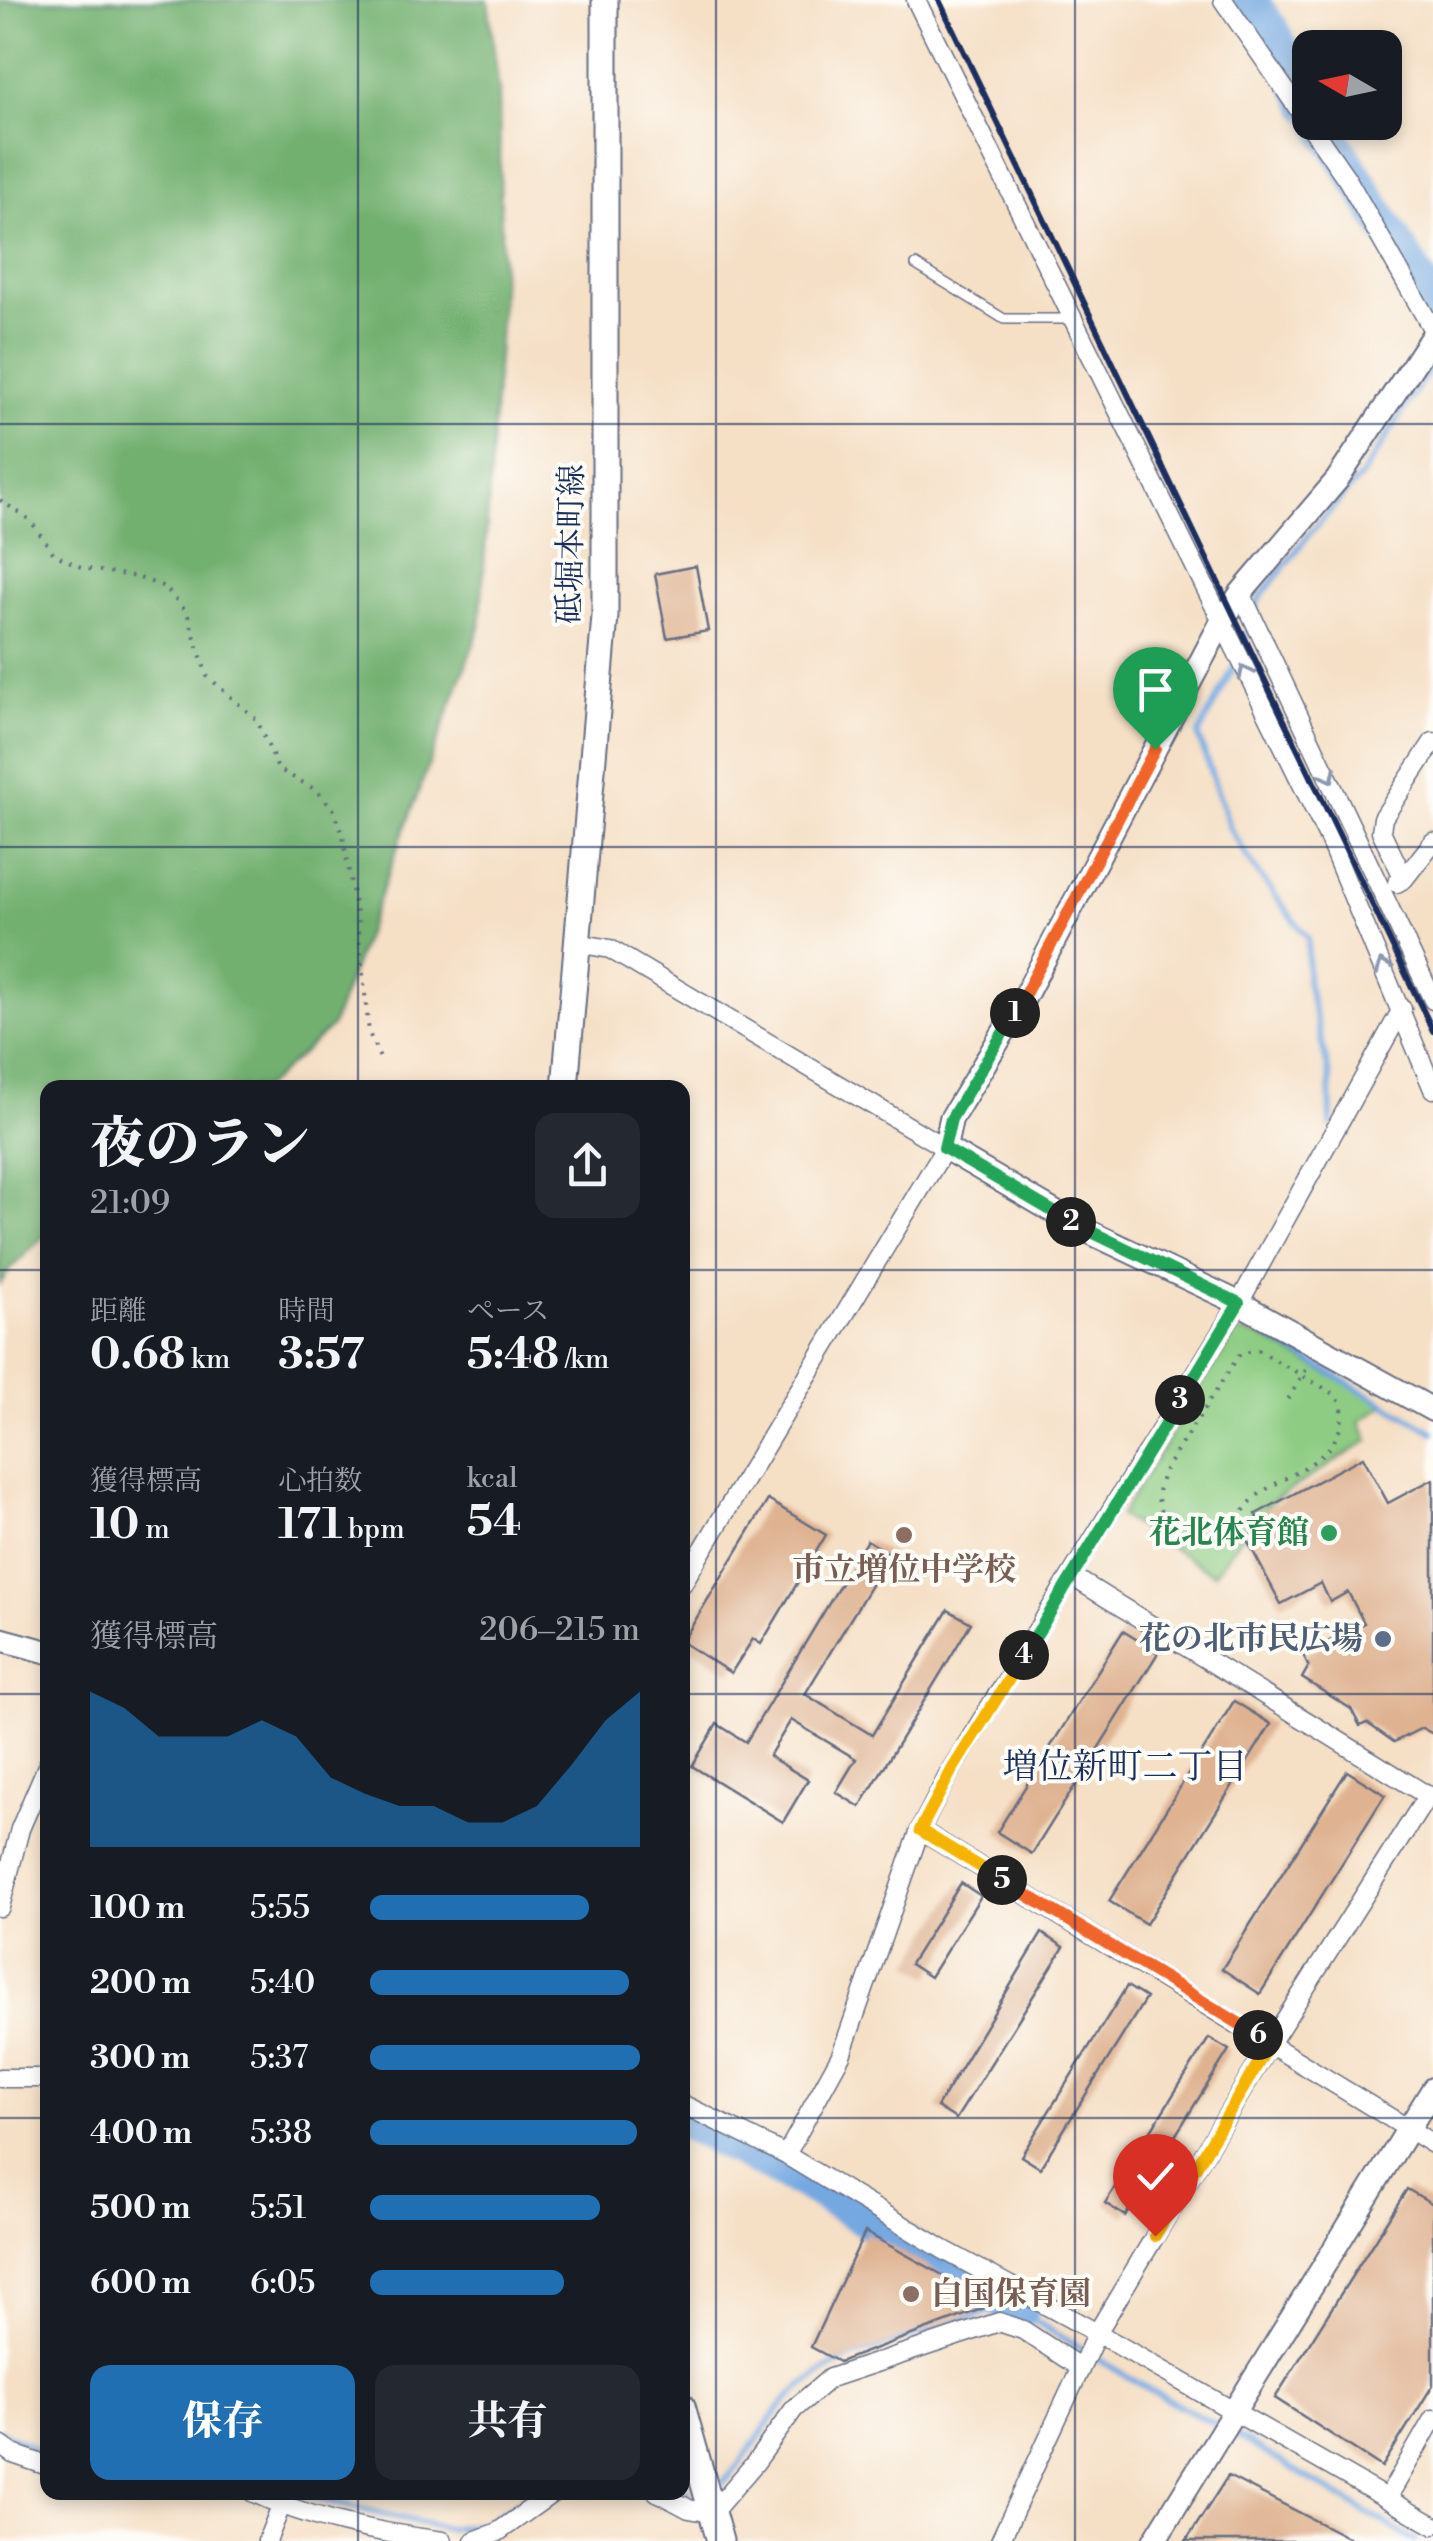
<!DOCTYPE html>
<html lang="ja">
<head>
<meta charset="utf-8">
<style>
	:root { --surface:#171b24; --page:#242831; --text:#f1f3f6; --muted:#9ea1a6; --accent:#1f6fb2 }
	body { margin:0; font-family:"Libre Bodoni","Noto Serif JP",serif; background:var(--page); color:var(--text); height:100vh; display:flex; flex-direction:column; font-size:38px; white-space:nowrap }
	* { box-sizing:border-box; margin:0 }
	p { font-size:32px; color:var(--muted) }
	.icon { flex:none; width:55px; height:55px; fill:none; stroke:currentColor; stroke-width:2; stroke-linecap:round; stroke-linejoin:round }
	.map { position:relative; flex:1; overflow:hidden }
	.drawer { position:absolute; left:40px; top:1080px; width:650px; height:1420px; display:flex; flex-direction:column; background:var(--surface); border-radius:20px; box-shadow:0 5px 15px #0003 }
	.drawer>* { flex:none }
	.needle { width:65px; rotate:279deg }
	.controls { position:absolute; left:1292px; top:30px; display:grid; gap:20px }
	.controls a { display:grid; place-items:center; width:110px; height:110px; border-radius:20px; background:var(--surface); box-shadow:0 5px 15px #0003; font-size:50px }
	.pin { position:absolute; display:grid; place-items:center; width:85px; height:85px; color:#fff; margin:-102px -42px; border-radius:50% 50% 50% 0; rotate:-45deg; box-shadow:0 0 10px #0007 }
	.pin .icon { rotate:45deg }
	.km { position:absolute; width:50px; height:50px; margin:-25px; border-radius:50%; background:#222; color:#fff; font-size:28px; line-height:50px; text-align:center }
	.round { display:grid; place-items:center; flex:none; width:105px; height:105px; border-radius:20px; background:var(--page) }
	.headline { display:flex; align-items:center; justify-content:space-between; height:170px; padding:0 50px }
	h1 { font-size:55px; font-weight:800; line-height:75px }
	.figures { display:grid; grid-template-columns:repeat(3,1fr); gap:15px; height:170px; padding:10px 50px }
	.figures div { display:grid; align-content:center }
	.figures b { font-size:42px; font-weight:800 }
	.figures small { font-size:28px; font-weight:400 }
	.figures p { font-size:28px }
	.chart { height:280px; padding:20px 50px }
	.chart p { display:flex; justify-content:space-between }
	.chart svg { width:100%; height:180px; margin-top:10px; fill:var(--accent); opacity:.7 }
	.primary-button { display:flex; gap:20px; margin-top:auto; padding:20px 50px }
	.primary-button a { flex:1; height:115px; border-radius:20px; background:var(--accent); color:#fff; font-size:40px; font-weight:800; line-height:115px; text-align:center }
	.primary-button a+a { background:var(--page); color:var(--text) }
	ul { padding:0 50px; list-style:none; font-size:32px }
	li { display:grid; grid-template-columns:160px 120px 1fr; align-items:center; height:75px }
	li i { height:25px; border-radius:12px; background:var(--accent) }
	.map>svg:first-child { display:block }
	.green { fill:#8dcc82; stroke:#547e70; stroke-width:2.5 }
	.forest { fill:#72b070; stroke:#467067; stroke-width:2.5 }
	.lines { fill:none; stroke-linecap:round; stroke-linejoin:round }
	.stream { stroke:#75a8e1; stroke-width:6 }
	.river { stroke:#75a8e1; stroke-width:35 }
	.building { fill:#dfb392 }
	.service-casing { stroke:#676d82; stroke-width:12 }
	.minor-casing { stroke:#676d82; stroke-width:21 }
	.tertiary-casing { stroke:#676d82; stroke-width:26 }
	.secondary-casing { stroke:#676d82; stroke-width:29 }
	.path { stroke:#676d82; stroke-width:4; stroke-dasharray:2.5 8; stroke-linecap:butt }
	.service { stroke:#fff; stroke-width:9 }
	.minor { stroke:#fff; stroke-width:18 }
	.tertiary { stroke:#fff; stroke-width:22 }
	.secondary { stroke:#fff; stroke-width:25 }
	.rail { stroke:#1b2f5e; stroke-width:6 }
	.oneway { stroke:#8d97ae }
	.split-1-casing { stroke:#fff; stroke-width:20 }
	.split-2-casing { stroke:#fff; stroke-width:20 }
	.split-3-casing { stroke:#fff; stroke-width:20 }
	.split-4-casing { stroke:#fff; stroke-width:20 }
	.split-5-casing { stroke:#fff; stroke-width:20 }
	.split-6-casing { stroke:#fff; stroke-width:20 }
	.split-7-casing { stroke:#fff; stroke-width:20 }
	.split-1 { stroke:#f0652b; stroke-width:12 }
	.split-2 { stroke:#22a559; stroke-width:12 }
	.split-3 { stroke:#22a559; stroke-width:12 }
	.split-4 { stroke:#22a559; stroke-width:12 }
	.split-5 { stroke:#f5b400; stroke-width:12 }
	.split-6 { stroke:#f0652b; stroke-width:12 }
	.split-7 { stroke:#f5b400; stroke-width:12 }
	.grid { fill:none; stroke:#1b2f5e; stroke-width:2.5; stroke-opacity:0.55 }
	.leisure-dot { fill:#2e9e5b; stroke:#fdfcf7; stroke-width:4 }
	.education-dot { fill:#8d6e63; stroke:#fdfcf7; stroke-width:4 }
	.service-dot { fill:#5c6f8a; stroke:#fdfcf7; stroke-width:4 }
	.labels { text-anchor:middle; dominant-baseline:central; stroke-width:8; stroke-linejoin:round; paint-order:stroke }
	.street-label { font-size:32px; fill:#1b2f5e; stroke:#fdfcf7 }
	.leisure-label { font-size:32px; font-weight:bold; fill:#27864d; stroke:#fdfcf7; text-anchor:end }
	.education-label { font-size:32px; font-weight:bold; fill:#785e54; stroke:#fdfcf7 }
	.service-label { font-size:32px; font-weight:bold; fill:#4e5e75; stroke:#fdfcf7; text-anchor:end }
	.neighbourhood-label { font-size:35px; fill:#1b2f5e; stroke:#fdfcf7 }
</style>
</head>
<body>
<div class="map">
<svg width="1433" height="2541" viewBox="0 0 1433 2541">
	<rect width="100%" height="100%" fill="#fdfcf7"/>
	<filter id="ink" filterUnits="userSpaceOnUse"><feTurbulence type="fractalNoise" baseFrequency=".01" numOctaves="2"/><feDisplacementMap in="SourceGraphic" scale="20" xChannelSelector="R" yChannelSelector="G"/><feConvolveMatrix kernelMatrix="1 2 1 2 8 2 1 2 1" color-interpolation-filters="sRGB"/></filter>
	<filter id="wash" filterUnits="userSpaceOnUse"><feTurbulence type="fractalNoise" baseFrequency=".0048" numOctaves="4" result="noise"/><feDisplacementMap in="SourceGraphic" scale="40" xChannelSelector="R" yChannelSelector="G"/><feGaussianBlur stdDeviation="2.25" result="paint"/><feColorMatrix in="noise" values="0 0 0 0 0 0 0 0 0 0 0 0 0 0 0 0 0 1.4 0 .05"/><feComposite in="paint" operator="in"/></filter>
	<g filter="url(#wash)">
		<rect width="100%" height="100%" fill="#f5dfc5"/>
		<path class="green" d="M1235 1332 1259 1336 1385 1405 1360 1421 1369 1440 1271 1502 1250 1524 1214 1574 1120 1516Z"/>
		<path class="forest" d="M0 0H488L499 91 502 294 480 627 331 1027 265 1087 48 1088 47 1233 10 1269 0 1284Z"/>
		<g class="lines">
			<path class="stream" d="M1433 303V308
				M1255 611 1259 599 1310 533 1362 475 1427 374 1432 352
				M1241 649 1251 623
				M1237 661 1198 735 1230 829 1257 872 1308 938 1307 981 1330 1078 1331 1125
				M1248 1315 1250 1326 1433 1432
				M0 2432 48 2454
				M1230 2432 1415 2541
				M723 2483C747 2459 761 2430 782 2405 798 2386 825 2370 847 2358L996 2309 1020 2312 1150 2390 1219 2426
				M682 2489 689 2492
				M289 2492 447 2529 482 2524 536 2492"/>
			<path class="river" d="M1249 0 1272 30 1310 105
				M1322 122 1433 303
				M682 2120 807 2185 1020 2312"/>
		</g>
		<g id="blocks">
			<path class="building" d="M696 566 708 631 667 638 655 574Z
				M1363 1457 1388 1503 1433 1479V1734L1422 1728 1394 1742 1367 1723 1360 1726 1351 1709 1302 1678 1309 1666 1303 1655 1364 1623 1348 1592 1330 1602 1321 1583 1281 1604 1246 1538 1264 1529 1256 1514Z
				M768 1500 826 1535 761 1644 753 1639 731 1673 682 1642Z
				M867 1540 890 1554 805 1694 872 1735 948 1610 971 1623 860 1807 836 1792 856 1759 791 1720 769 1756 808 1780 783 1822 692 1766 717 1724 746 1742Z
				M1123 1631 1158 1653 1032 1854 997 1832Z
				M1234 1701 1271 1724 1146 1924 1109 1901Z
				M1347 1771 1385 1795 1260 1994 1222 1969Z
				M961 1883 981 1896 930 1977 910 1964Z
				M1042 1933 1064 1947 956 2119 937 2107Z
				M1127 1986 1146 1998 1040 2168 1021 2156Z
				M1209 2038 1229 2050 1125 2216 1105 2203Z
				M1407 2189 1433 2204V2385L1382 2467 1275 2398Z
				M865 2232 995 2304 839 2362 811 2347Z
				M1228 2476 1355 2541H1186Z"/>
		</g>
	</g>
	<g filter="url(#ink)">
		<use href="#blocks" fill-opacity="0" stroke="#676d82" stroke-width="2.5"/>
		<g class="lines">
			<g class="service-casing">
				<path id="service" d="M916 265 1004 319H1072"/>
			</g>
			<g class="minor-casing">
				<path id="minor" d="M916 0 1328 837 1433 1089
					M1223 0 1347 179 1433 330
					M1241 593 1433 1000
					M1404 879 1381 831 1383 818 1433 742
					M1397 883 1404 879 1433 842
					M578 943 610 949 945 1148 682 1584
					M1073 1577 1433 1799
					M920 1830 1433 2144
					M0 1907 20 1829 48 1764
					M0 2078H48
					M682 2104 786 2155 944 2250 1097 2333 1433 2525
					M786 2155 841 2055 920 1830 951 1770 1239 1303 1402 1009
					M0 2445 13 2454 48 2466
					M252 2492C311 2520 379 2533 443 2541
					M657 2492 689 2509 712 2513 755 2463 794 2409 830 2378 999 2322 1023 2330 1079 2367
					M1388 2497 1433 2419
					M267 2541 281 2506
					M474 2541 498 2532 554 2492
					M1000 2541 1097 2333 1271 2042 1428 1795"/>
			</g>
			<g class="tertiary-casing">
				<path id="tertiary" d="M1433 335 1337 480 1241 593 1221 623 1023 1000 951 1119 945 1148 1087 1231 1239 1303 1433 1410
					M0 1639 48 1652
					M1154 2541 1433 2089"/>
			</g>
			<g class="secondary-casing">
				<path id="secondary" d="M565 1088 605 616V0
					M682 2406 720 2541"/>
			</g>
			<path class="path" d="M0 500 30 520 54 554 83 568 137 577 165 587 187 612 207 676 257 720 278 769 316 790 333 808 343 837 358 924 369 1033 382 1063
				M1258 1350 1334 1394 1342 1405C1347 1460 1290 1470 1257 1496 1242 1508 1236 1528 1218 1535 1191 1546 1157 1524 1158 1494 1158 1486 1162 1478 1164 1471L1240 1354Z
				M1288 1399 1309 1365"/>
			<use href="#service" class="service"/>
			<use href="#minor" class="minor"/>
			<use href="#tertiary" class="tertiary"/>
			<use href="#secondary" class="secondary"/>
			<path class="rail" d="M939 0 1433 1031"/>
		</g>
		<defs><path id="oneway-chevron" d="M-2-3.5L2.5 0L-2 3.5" fill="none" stroke-width="1.6" stroke-linecap="round" stroke-linejoin="round" transform="scale(2.5)"/></defs>
		<g class="oneway">
			<use href="#oneway-chevron" transform="translate(1245 672) rotate(-116)"/>
			<use href="#oneway-chevron" transform="translate(1329 776) rotate(64)"/>
			<use href="#oneway-chevron" transform="translate(1383 966) rotate(-113)"/>
		</g>
	</g>
	<g class="lines" filter="url(#ink)">
		<g class="split-1-casing">
			<path id="split-1" d="M1015 1013 1155 749"/>
		</g>
		<g class="split-2-casing">
			<path id="split-2" d="M1015 1013 951 1119 944 1148 1071 1222"/>
		</g>
		<g class="split-3-casing">
			<path id="split-3" d="M1071 1222 1239 1303 1180 1400"/>
		</g>
		<g class="split-4-casing">
			<path id="split-4" d="M1024 1655 1180 1400"/>
		</g>
		<g class="split-5-casing">
			<path id="split-5" d="M1002 1880 920 1830 952 1770 1024 1655"/>
		</g>
		<g class="split-6-casing">
			<path id="split-6" d="M1002 1880 1258 2035"/>
		</g>
		<g class="split-7-casing">
			<path id="split-7" d="M1155 2236 1271 2042 1258 2035"/>
		</g>
		<use href="#split-1" class="split-1"/>
		<use href="#split-2" class="split-2"/>
		<use href="#split-3" class="split-3"/>
		<use href="#split-4" class="split-4"/>
		<use href="#split-5" class="split-5"/>
		<use href="#split-6" class="split-6"/>
		<use href="#split-7" class="split-7"/>
	</g>
	<path class="grid" d="M358 0V1088M716 0V2541M1075 0V2541M0 424H1433M0 847H1433M0 1270H48M682 1270H1433M0 1694H48M682 1694H1433M0 2118H48M682 2118H1433M358 2492V2541"/>
	<circle class="leisure-dot" cx="1329" cy="1533" r="10"/>
	<g class="education-dot">
		<circle cx="904" cy="1535" r="10"/>
		<circle cx="911" cy="2294" r="10"/>
	</g>
	<circle class="service-dot" cx="1383" cy="1639" r="10"/>
	<g class="labels">
		<g class="street-label">
			<text transform="translate(571 544) rotate(-89)">砥堀本町線</text>
		</g>
		<g class="leisure-label">
			<text x="1309" y="1533">花北体育館</text>
		</g>
		<g class="education-label">
			<text x="904" y="1570">市立増位中学校</text>
			<text x="931" y="2294" text-anchor="start">白国保育園</text>
		</g>
		<g class="service-label">
			<text x="1363" y="1639">花の北市民広場</text>
		</g>
		<g class="neighbourhood-label">
			<text x="1125" y="1767">増位新町二丁目</text>
		</g>
	</g>
</svg>
<div class="controls">
<a><svg class="needle" viewBox="-14 -14 28 28"><path d="M0-13l5 13h-10z" fill="#e53935"/><path d="M0 13l5-13h-10z" fill="#9ea1a6"/></svg></a>
</div>
<div class="pin" style="left:1155px;top:749px;background:#1e9e55"><svg class="icon" aria-label="arrive" viewBox="0 0 24 24"><path d="M6 21V4h12l-3 4 3 4H6"/></svg></div>
<div class="pin" style="left:1155px;top:2236px;background:#d93025"><svg class="icon" aria-label="check" viewBox="0 0 24 24"><path d="M5 12l5 5 9-10"/></svg></div>
<b class="km" style="left:1015px;top:1013px">1</b>
<b class="km" style="left:1071px;top:1222px">2</b>
<b class="km" style="left:1180px;top:1400px">3</b>
<b class="km" style="left:1024px;top:1655px">4</b>
<b class="km" style="left:1002px;top:1880px">5</b>
<b class="km" style="left:1258px;top:2035px">6</b>
<section class="drawer">
<div class="headline"><div><h1>夜のラン</h1><p>21:09</p></div><a class="round"><svg class="icon" aria-label="share" viewBox="0 0 24 24"><path d="M12 15V3M7 8l5-5 5 5M5 13v7h14v-7"/></svg></a></div>
<div class="figures">
<div><p>距離</p><b>0.68<small> km</small></b></div>
<div><p>時間</p><b>3:57</b></div>
<div><p>ペース</p><b>5:48<small> /km</small></b></div>
</div>
<div class="figures">
<div><p>獲得標高</p><b>10<small> m</small></b></div>
<div><p>心拍数</p><b>171<small> bpm</small></b></div>
<div><p>kcal</p><b>54</b></div>
</div>
<div class="chart"><p><span>獲得標高</span>206–215 m</p>
<svg viewBox="0 0 160 44" preserveAspectRatio="none"><path d="M0 44V6L10 10L20 17L30 17L40 17L50 13L60 17L70 27L80 31L90 34L100 34L110 38L120 38L130 34L140 24L150 13L160 6V44z"/></svg>
</div>
<ul>
<li><b>100 m</b>5:55<i style="width:81%"></i></li>
<li><b>200 m</b>5:40<i style="width:96%"></i></li>
<li><b>300 m</b>5:37<i style="width:100%"></i></li>
<li><b>400 m</b>5:38<i style="width:99%"></i></li>
<li><b>500 m</b>5:51<i style="width:85%"></i></li>
<li><b>600 m</b>6:05<i style="width:72%"></i></li>
</ul>
<div class="primary-button"><a>保存</a><a>共有</a></div>
</section>
</div>
</body>
</html>
